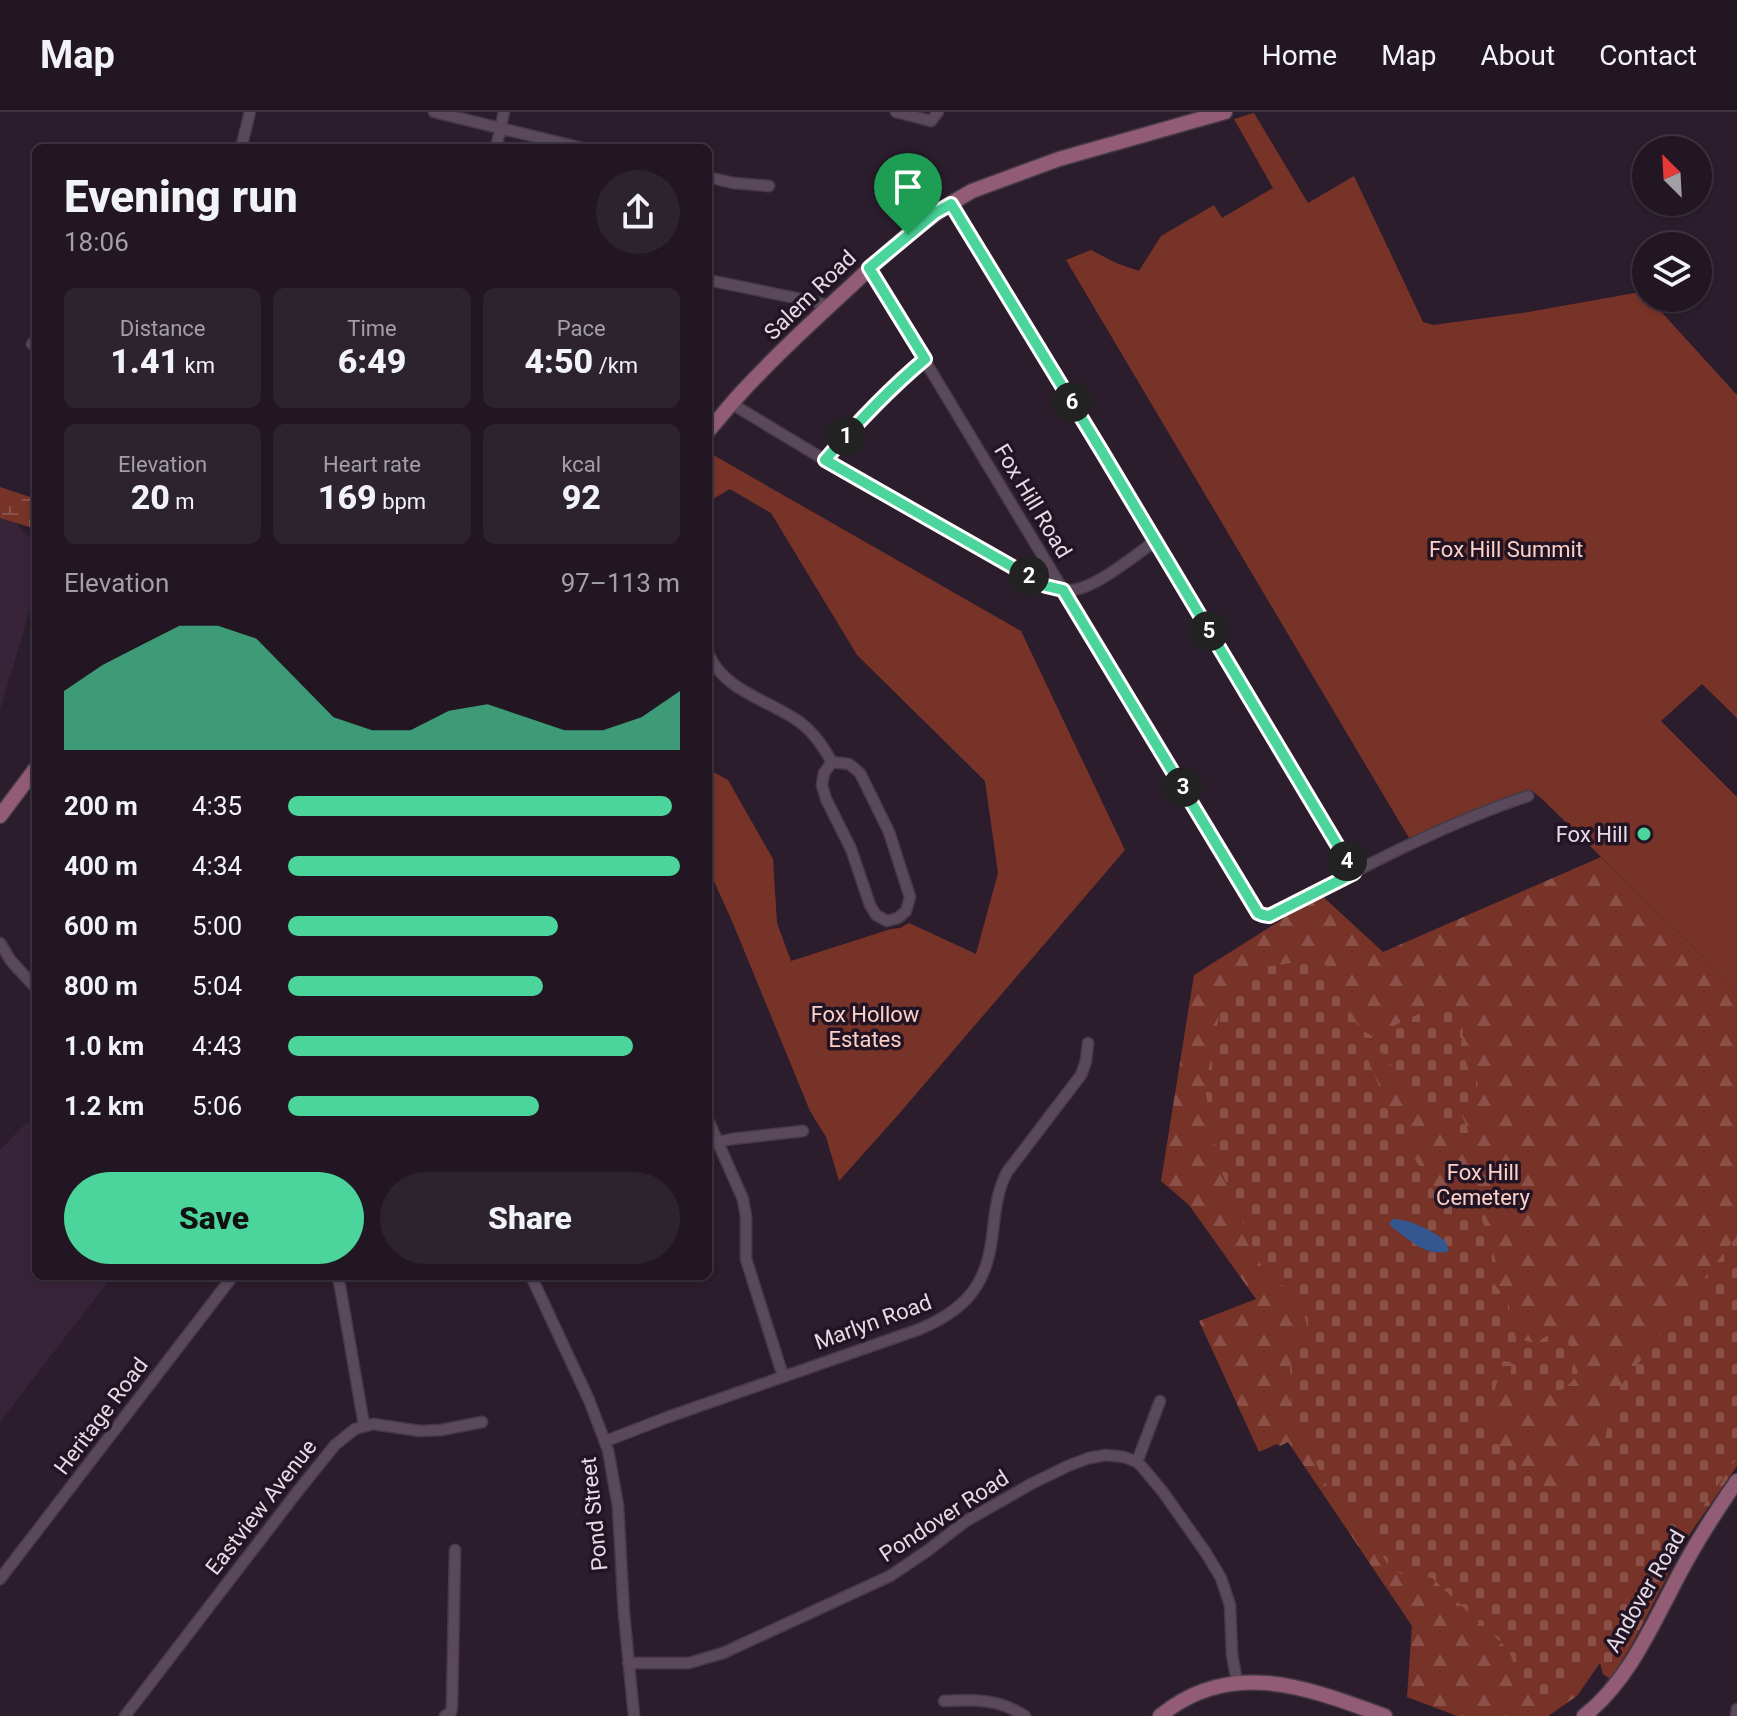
<!DOCTYPE html>
<html lang="en">
<head>
<meta charset="utf-8">
<style>
	:root { --surface:#211622; --page:#2d232f; --text:#f1f3f6; --muted:#a29fa5; --line:#3e3540; --accent:#4bd49b }
	body { margin:0; font-family:Roboto,sans-serif; background:var(--page); color:var(--text); height:100vh; display:flex; flex-direction:column; font-size:30px; white-space:nowrap }
	* { box-sizing:border-box; margin:0 }
	p { font-size:26px; color:var(--muted) }
	.icon { flex:none; width:44px; height:44px; fill:none; stroke:currentColor; stroke-width:2; stroke-linecap:round; stroke-linejoin:round }
	.map { position:relative; flex:1; overflow:hidden }
	.panel { position:absolute; left:32px; top:32px; width:680px; height:1136px; display:flex; flex-direction:column; background:var(--surface); border-radius:12px; box-shadow:0 2px 6px #0004,0 0 0 2px var(--line) }
	.panel>* { flex:none }
	.needle { width:52px; rotate:336deg }
	.fabs { position:absolute; left:1632px; top:24px; display:grid; gap:16px }
	.fabs a { display:grid; place-items:center; width:80px; height:80px; border-radius:50%; background:var(--surface); box-shadow:0 2px 6px #0004,0 0 0 2px var(--line); font-size:40px }
	.pin { position:absolute; display:grid; place-items:center; width:68px; height:68px; color:#fff; margin:-82px -34px; border-radius:50% 50% 50% 0; rotate:-45deg; box-shadow:0 0 8px #0007 }
	.pin .icon { rotate:45deg }
	.km { position:absolute; width:40px; height:40px; margin:-20px; border-radius:50%; background:#222; color:#fff; font-size:22px; line-height:40px; text-align:center }
	.round { display:grid; place-items:center; flex:none; width:84px; height:84px; border-radius:42px; background:var(--page) }
	.head { display:flex; align-items:center; justify-content:space-between; height:136px; padding:0 32px }
	h1 { font-size:44px; font-weight:800; line-height:60px }
	.metrics { display:grid; grid-template-columns:repeat(3,1fr); gap:12px; height:136px; padding:8px 32px }
	.metrics div { display:grid; align-content:center; border-radius:12px; background:var(--page); text-align:center }
	.metrics b { font-size:34px; font-weight:800 }
	.metrics small { font-size:22px; font-weight:400 }
	.metrics p { font-size:22px }
	.chart { height:224px; padding:16px 32px }
	.chart p { display:flex; justify-content:space-between }
	.chart svg { width:100%; height:144px; margin-top:8px; fill:var(--accent); opacity:.7 }
	.cta { display:flex; gap:16px; margin-top:auto; padding:16px 32px }
	.cta a { flex:1; height:92px; border-radius:48px; background:var(--accent); color:#111; font-size:32px; font-weight:800; line-height:92px; text-align:center }
	.cta a+a { background:var(--page); color:var(--text) }
	ul { padding:0 32px; list-style:none; font-size:26px }
	li { display:grid; grid-template-columns:128px 96px 1fr; align-items:center; height:60px }
	li i { height:20px; border-radius:10px; background:var(--accent) }
	header { display:flex; align-items:center; gap:48px; box-sizing:border-box; height:112px; padding:0 40px; background:var(--surface); border-bottom:2px solid var(--line) }
	header strong { font-size:38px }
	nav { display:flex; gap:44px; margin-inline-start:auto; font-size:28px }
	.map>svg:first-child { display:block }
	.built { fill:#382439 }
	.forest { fill:url(#forest-firs) }
	.wetland { fill:url(#wetland-marsh) }
	.cemetery { fill:url(#cemetery-stones) }
	.park { fill:#783328 }
	.water { fill:#345790 }
	.lines { fill:none; stroke-linecap:round; stroke-linejoin:round }
	.minor-casing { stroke:#463a47; stroke-width:13 }
	.major-casing { stroke:#463a47; stroke-width:17 }
	.minor { stroke:#5a495b; stroke-width:10 }
	.major { stroke:#925c74; stroke-width:14 }
	.route-casing { stroke:#fff; stroke-width:16 }
	.route { stroke:#4bd49b; stroke-width:10 }
	.poi-dot { fill:#4bd49b; stroke:#231423; stroke-width:3 }
	.labels { text-anchor:middle; dominant-baseline:central; stroke-width:7; stroke-linejoin:round; paint-order:stroke }
	.street-label { font-size:22px; fill:#e5dae5; stroke:#231423 }
	.park-label { font-size:22px; fill:#fdd0c7; stroke:#231423 }
	.poi-label { font-size:22px; fill:#e5dae5; stroke:#231423; text-anchor:end }
</style>
</head>
<body>
<header>
<strong>Map</strong>
<nav><a>Home</a><a>Map</a><a>About</a><a>Contact</a></nav>
</header>
<div class="map">
<svg width="1737" height="1604" viewBox="0 0 1737 1604">
	<defs>
		<pattern id="forest-firs" width="22" height="20" patternUnits="userSpaceOnUse" patternTransform="scale(2)"><rect width="22" height="20" fill="#783328"/><path d="M5 1l3.5 6h-7zM16 11l3.5 6h-7z" fill="#8b5047"/></pattern>
		<pattern id="wetland-marsh" width="20" height="14" patternUnits="userSpaceOnUse" patternTransform="scale(2)"><rect width="20" height="14" fill="#783328"/><path d="M1 5h8M5 5V1M11 12h8M15 12V8" fill="none" stroke="#8b5047"/></pattern>
		<pattern id="cemetery-stones" width="16" height="16" patternUnits="userSpaceOnUse" patternTransform="scale(2)"><rect width="16" height="16" fill="#783328"/><path d="M2 7V4a2 2 0 0 1 4 0v3zM10 15v-3a2 2 0 0 1 4 0v3z" fill="#8b5047"/></pattern>
	</defs>
	<rect width="100%" height="100%" fill="#2c1d2d"/>
	<path class="built" d="M0 405 14 409 36 433V477L0 598Z
		M27 1010 36 1020V1164H112L0 1310V1038Z"/>
	<path class="forest" d="M1601 745 1737 878V1354L1577 1584 1548 1604H1457L1407 1585 1412 1514 1288 1330 1280 1334 1277 1332 1259 1340 1199 1209 1256 1187 1189 1093 1161 1069 1194 863 1278 810 1319 781 1383 840Z"/>
	<path class="wetland" d="M0 375 36 387V417L0 406Z"/>
	<path class="cemetery" d="M1296 850 1326 853 1359 916 1372 924 1425 899 1454 895 1463 917 1461 935 1469 959 1476 967 1482 987 1462 1003 1469 1021H1454L1451 1008 1429 1007 1382 940 1368 948 1392 1005 1403 1006 1407 1032 1423 1062 1435 1081 1453 1094 1471 1104 1480 1102 1500 1162 1490 1166 1508 1190 1516 1227 1536 1231 1548 1223 1550 1214 1568 1222 1569 1240 1578 1260C1571 1276 1551 1287 1533 1282 1525 1280 1516 1272 1510 1268L1512 1250 1503 1249C1498 1269 1487 1296 1492 1317 1497 1341 1543 1375 1562 1391L1604 1335 1608 1311 1619 1276 1737 1124V1346L1705 1391 1683 1426 1666 1467 1630 1536 1610 1567 1603 1562 1598 1543C1586 1552 1580 1568 1568 1578 1562 1583 1552 1584 1544 1585L1519 1567 1509 1538 1432 1466 1392 1460 1361 1406 1332 1385 1292 1299 1290 1253 1307 1212 1295 1175 1269 1172 1219 1054 1205 977 1221 893 1244 869 1265 855Z"/>
	<path class="park" d="M1254 1 1308 91 1354 64 1423 210 1433 213 1522 201 1646 179V186H1652L1655 193 1737 283V606L1702 572 1661 609 1737 685V878L1542 687 1531 678 1409 726 1066 148 1091 138 1116 151 1139 159 1161 124 1214 93 1222 106 1273 76 1234 7Z
		M708 340 1021 519 1125 738 898 1003 839 1069 826 1025 810 999 732 809 708 756V657L728 668 773 747 777 811 791 849 891 817 900 816 909 811 976 842 998 761 985 669 857 543 771 401 730 377 708 390Z"/>
	<path class="water" d="M1393 1107C1411 1108 1433 1118 1446 1130L1449 1139C1427 1146 1408 1127 1392 1115L1389 1111Z"/>
	<g class="lines">
		<g class="minor-casing">
			<path id="minor" d="M434 0 582 36
				M896 0 931 9 938 0
				M241 36 250 0
				M496 36 504 0
				M708 65 733 71 769 74
				M951 92 1101 338 1354 761
				M869 156 1258 801 1269 804C1354 760 1438 714 1528 684
				M708 168 830 193
				M32 232 36 227
				M732 292 840 357 1046 474C1054 476 1062 479 1071 478 1094 477 1136 443 1155 429
				M825 348C856 312 888 278 925 247
				M708 541C724 580 770 588 801 611 815 622 823 635 832 650
				M832 650 849 652 860 661 889 720 910 785 906 799 898 806 887 809 876 803 870 793 851 737 826 687 822 673 824 661Z
				M0 831 11 849 36 876
				M708 1008 743 1087 746 1105V1147L783 1264
				M708 1032 732 1027 803 1019
				M337 1164 340 1174 364 1313
				M531 1164 589 1288 608 1338 618 1394 624 1502 634 1604
				M606 1329 668 1305 920 1217C964 1198 986 1175 992 1126 995 1102 996 1081 1007 1060L1081 963 1086 949 1088 931
				M1137 1350 1160 1289
				M0 1467 233 1164
				M628 1551H689L723 1541 890 1464 927 1439 966 1409 1031 1372 1070 1353 1089 1346 1106 1343 1124 1345 1137 1350 1143 1356 1163 1380 1206 1441 1221 1466 1230 1493 1232 1542 1237 1570
				M944 1589C974 1587 999 1587 1025 1604
				M125 1604 298 1379 335 1333 355 1317 373 1312 420 1319 441 1318 482 1310
				M445 1604 451 1600 452 1593 455 1438
				M1736 1604 1737 1597"/>
		</g>
		<g class="major-casing">
			<path id="major" d="M708 319C719 307 729 294 740 282 775 244 813 209 851 174 888 139 926 104 972 79L1059 47 1225 0
				M0 704 36 656
				M1160 1604C1231 1545 1308 1576 1385 1604
				M1584 1604C1633 1566 1657 1501 1687 1448 1702 1421 1719 1395 1737 1369"/>
		</g>
		<use href="#minor" class="minor"/>
		<use href="#major" class="major"/>
	</g>
	<g class="lines">
		<g class="route-casing">
			<path id="route" d="M951 92 1101 338 1354 761 1269 804 1263 803 1258 801 1063 478 1046 474 825 348C856 312 888 278 925 247L869 156 935 101Z"/>
		</g>
		<use href="#route" class="route"/>
	</g>
	<circle class="poi-dot" cx="1644" cy="722" r="8"/>
	<g class="labels">
		<g class="street-label">
			<text transform="translate(810 183) rotate(-44)">Salem Road</text>
			<text transform="translate(1033 389) rotate(59)">Fox Hill Road</text>
			<text transform="translate(873 1210) rotate(-20)">Marlyn Road</text>
			<text transform="translate(101 1304) rotate(-53)">Heritage Road</text>
			<text transform="translate(261 1395) rotate(-52)">Eastview Avenue</text>
			<text transform="translate(594 1402) rotate(-96)">Pond Street</text>
			<text transform="translate(944 1404) rotate(-33)">Pondover Road</text>
			<text transform="translate(1645 1479) rotate(-60)">Andover Road</text>
		</g>
		<g class="park-label">
			<text x="1506" y="437">Fox Hill Summit</text>
			<text x="865" y="902">Fox Hollow<tspan x="865" dy="25">Estates</tspan></text>
			<text x="1483" y="1060">Fox Hill<tspan x="1483" dy="25">Cemetery</tspan></text>
		</g>
		<g class="poi-label">
			<text x="1628" y="722">Fox Hill</text>
		</g>
	</g>
</svg>
<div class="fabs">
<a><svg class="needle" viewBox="-14 -14 28 28"><path d="M0-13l5 13h-10z" fill="#e53935"/><path d="M0 13l5-13h-10z" fill="#a29fa5"/></svg></a>
<a><svg class="icon" aria-label="layers" viewBox="0 0 24 24"><path d="M12 4l9 5-9 5-9-5zM3 14l9 5 9-5"/></svg></a>
</div>
<div class="pin" style="left:908px;top:123px;background:#1e9e55"><svg class="icon" aria-label="arrive" viewBox="0 0 24 24"><path d="M6 21V4h12l-3 4 3 4H6"/></svg></div>
<b class="km" style="left:846px;top:324px">1</b>
<b class="km" style="left:1029px;top:464px">2</b>
<b class="km" style="left:1183px;top:675px">3</b>
<b class="km" style="left:1347px;top:749px">4</b>
<b class="km" style="left:1209px;top:519px">5</b>
<b class="km" style="left:1072px;top:290px">6</b>
<section class="panel">
<div class="head"><div><h1>Evening run</h1><p>18:06</p></div><a class="round"><svg class="icon" aria-label="share" viewBox="0 0 24 24"><path d="M12 15V3M7 8l5-5 5 5M5 13v7h14v-7"/></svg></a></div>
<div class="metrics">
<div><p>Distance</p><b>1.41<small> km</small></b></div>
<div><p>Time</p><b>6:49</b></div>
<div><p>Pace</p><b>4:50<small> /km</small></b></div>
</div>
<div class="metrics">
<div><p>Elevation</p><b>20<small> m</small></b></div>
<div><p>Heart rate</p><b>169<small> bpm</small></b></div>
<div><p>kcal</p><b>92</b></div>
</div>
<div class="chart"><p><span>Elevation</span>97–113 m</p>
<svg viewBox="0 0 160 44" preserveAspectRatio="none"><path d="M0 44V26L10 18L20 12L30 6L40 6L50 10L60 22L70 34L80 38L90 38L100 32L110 30L120 34L130 38L140 38L150 34L160 26V44z"/></svg>
</div>
<ul>
<li><b>200 m</b>4:35<i style="width:98%"></i></li>
<li><b>400 m</b>4:34<i style="width:100%"></i></li>
<li><b>600 m</b>5:00<i style="width:69%"></i></li>
<li><b>800 m</b>5:04<i style="width:65%"></i></li>
<li><b>1.0 km</b>4:43<i style="width:88%"></i></li>
<li><b>1.2 km</b>5:06<i style="width:64%"></i></li>
</ul>
<div class="cta"><a>Save</a><a>Share</a></div>
</section>
</div>
</body>
</html>
